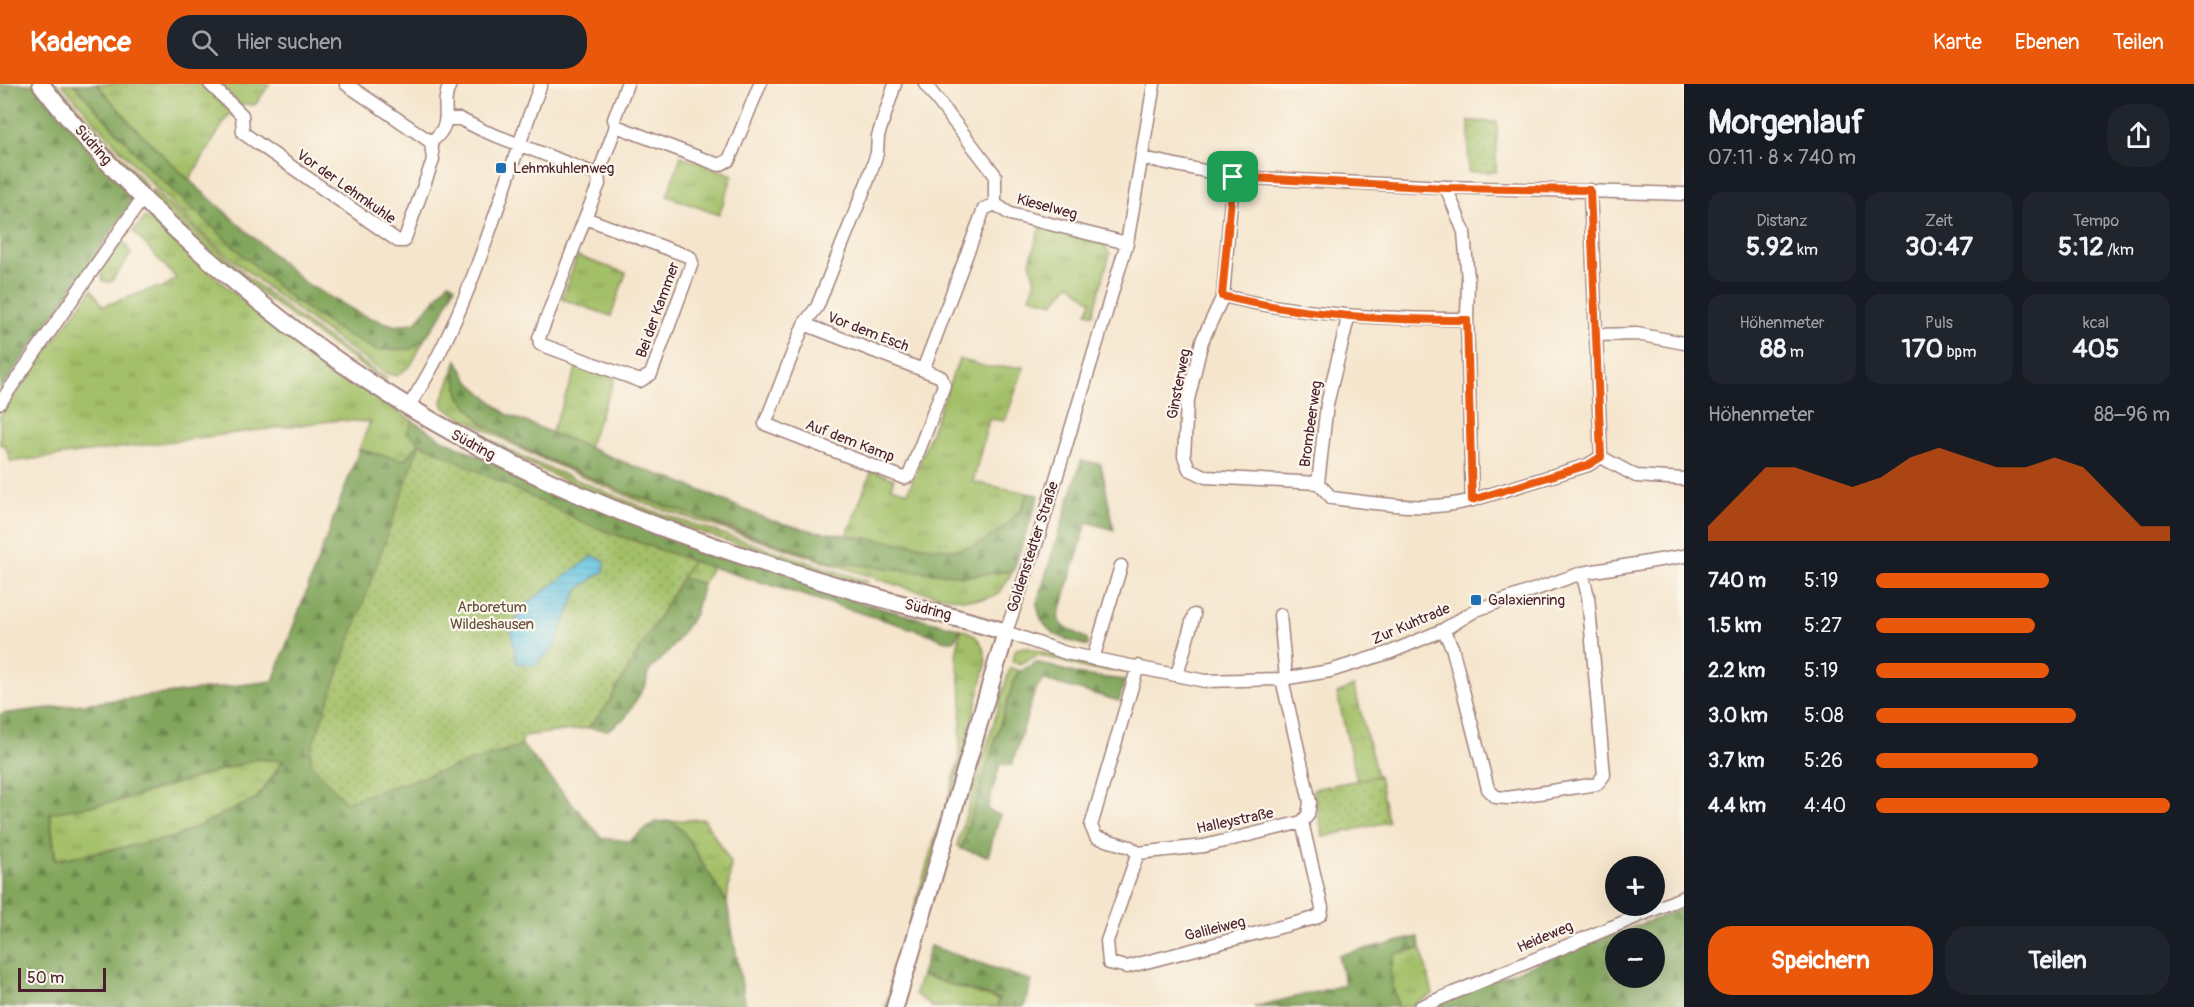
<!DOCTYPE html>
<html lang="de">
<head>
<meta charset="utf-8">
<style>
	:root { --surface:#171b24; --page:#20242c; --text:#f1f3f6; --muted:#9ea1a6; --accent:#ea580c }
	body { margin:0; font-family:Pangolin,sans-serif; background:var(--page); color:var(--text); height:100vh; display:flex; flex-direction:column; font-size:22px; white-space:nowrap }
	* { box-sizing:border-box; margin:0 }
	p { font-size:20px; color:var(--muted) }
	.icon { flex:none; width:33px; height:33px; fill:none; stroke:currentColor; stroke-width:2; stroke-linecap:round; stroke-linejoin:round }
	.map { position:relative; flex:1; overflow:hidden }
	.sheet { display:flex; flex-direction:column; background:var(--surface); width:510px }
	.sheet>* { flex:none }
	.buttons { position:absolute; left:1605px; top:772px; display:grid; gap:12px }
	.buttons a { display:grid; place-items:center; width:60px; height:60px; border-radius:50%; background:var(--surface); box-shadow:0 6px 24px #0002; font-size:30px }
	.scale { position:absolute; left:18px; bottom:15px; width:88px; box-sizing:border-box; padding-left:6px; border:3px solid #4a1f2b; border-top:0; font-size:16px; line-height:21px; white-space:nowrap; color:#4a1f2b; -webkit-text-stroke:4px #fbf7ec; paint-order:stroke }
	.pin { position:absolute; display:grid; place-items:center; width:51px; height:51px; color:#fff; margin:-26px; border-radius:12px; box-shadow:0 3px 9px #0006 }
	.round { display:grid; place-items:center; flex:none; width:63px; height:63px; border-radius:24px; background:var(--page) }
	.headline { display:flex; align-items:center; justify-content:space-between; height:102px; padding:0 24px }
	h1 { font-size:33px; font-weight:800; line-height:45px }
	.stats { display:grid; grid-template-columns:repeat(3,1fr); gap:9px; height:102px; padding:6px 24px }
	.stats div { display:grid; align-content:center; border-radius:15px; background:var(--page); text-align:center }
	.stats b { font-size:26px; font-weight:800 }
	.stats small { font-size:16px; font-weight:400 }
	.stats p { font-size:16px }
	.chart { height:168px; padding:12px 24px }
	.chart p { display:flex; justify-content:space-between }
	.chart svg { width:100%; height:108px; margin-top:6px; fill:var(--accent); opacity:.7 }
	.cta { display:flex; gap:12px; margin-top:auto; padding:12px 24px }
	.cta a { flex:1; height:69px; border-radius:24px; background:var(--accent); color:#fff; font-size:24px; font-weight:800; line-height:69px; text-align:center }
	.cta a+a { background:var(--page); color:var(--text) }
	ul { padding:0 24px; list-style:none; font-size:20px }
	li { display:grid; grid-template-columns:96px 72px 1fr; align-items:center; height:45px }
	li i { height:15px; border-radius:8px; background:var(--accent) }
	header { display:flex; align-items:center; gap:36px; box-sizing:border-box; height:84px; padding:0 30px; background:var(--accent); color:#fff }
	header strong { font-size:28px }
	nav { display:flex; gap:33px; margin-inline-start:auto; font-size:21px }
	.search { width:420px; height:54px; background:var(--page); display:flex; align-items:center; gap:15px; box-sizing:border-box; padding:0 21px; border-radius:24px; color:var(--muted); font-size:22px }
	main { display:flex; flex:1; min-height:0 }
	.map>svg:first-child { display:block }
	.grass { fill:url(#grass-tufts); stroke:#767049; stroke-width:1.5 }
	.forest { fill:url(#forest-firs); stroke:#666244; stroke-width:1.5; fill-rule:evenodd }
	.park { fill:url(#park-dots); stroke:#767049; stroke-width:1.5 }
	.water { fill:url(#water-rules); stroke:#587287; stroke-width:1.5 }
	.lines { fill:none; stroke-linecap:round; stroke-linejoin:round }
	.street-casing { stroke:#a0827c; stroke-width:15 }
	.secondary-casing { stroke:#a0827c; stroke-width:20 }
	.street { stroke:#fff; stroke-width:12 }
	.secondary { stroke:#fff; stroke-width:16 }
	.route-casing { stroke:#fff; stroke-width:12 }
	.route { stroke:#ea580c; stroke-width:8 }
	.poi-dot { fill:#1f6fb2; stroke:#fbf7ec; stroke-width:2 }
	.labels { text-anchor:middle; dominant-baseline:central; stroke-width:4.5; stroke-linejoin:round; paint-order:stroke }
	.street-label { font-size:15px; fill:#4a1f2b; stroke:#fbf7ec }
	.poi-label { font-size:15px; fill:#4a1f2b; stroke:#fbf7ec; text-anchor:start }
	.park-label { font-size:15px; fill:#654f3d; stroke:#fbf7ec }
</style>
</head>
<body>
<header>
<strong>Kadence</strong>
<div class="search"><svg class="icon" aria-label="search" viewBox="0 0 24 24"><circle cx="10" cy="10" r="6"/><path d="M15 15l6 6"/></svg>Hier suchen</div>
<nav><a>Karte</a><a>Ebenen</a><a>Teilen</a></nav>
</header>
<main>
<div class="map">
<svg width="1684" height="923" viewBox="0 0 1684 923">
	<defs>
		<pattern id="grass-tufts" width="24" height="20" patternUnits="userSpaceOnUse" patternTransform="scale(1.5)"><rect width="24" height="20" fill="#a3c067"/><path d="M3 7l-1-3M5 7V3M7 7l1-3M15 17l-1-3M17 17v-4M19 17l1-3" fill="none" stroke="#879b55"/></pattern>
		<pattern id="forest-firs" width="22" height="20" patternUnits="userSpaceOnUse" patternTransform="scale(1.5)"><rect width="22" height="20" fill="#82a65c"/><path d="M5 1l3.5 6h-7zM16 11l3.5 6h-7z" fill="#6c874c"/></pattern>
		<pattern id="park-dots" width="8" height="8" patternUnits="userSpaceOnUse" patternTransform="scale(1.5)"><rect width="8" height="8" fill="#a3c067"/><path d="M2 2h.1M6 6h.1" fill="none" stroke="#879b55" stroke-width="1.8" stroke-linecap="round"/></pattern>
		<pattern id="water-rules" width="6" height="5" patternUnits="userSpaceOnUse" patternTransform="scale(1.5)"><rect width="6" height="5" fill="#65c5e3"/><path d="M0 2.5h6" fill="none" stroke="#59a9c3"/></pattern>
	</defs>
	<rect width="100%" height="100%" fill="#fbf7ec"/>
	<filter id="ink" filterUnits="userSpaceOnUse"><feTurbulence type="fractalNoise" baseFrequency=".0167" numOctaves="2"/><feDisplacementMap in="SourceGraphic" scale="12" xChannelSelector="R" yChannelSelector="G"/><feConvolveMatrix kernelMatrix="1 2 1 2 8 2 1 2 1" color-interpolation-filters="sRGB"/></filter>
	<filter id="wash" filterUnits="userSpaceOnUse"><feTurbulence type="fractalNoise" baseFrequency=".008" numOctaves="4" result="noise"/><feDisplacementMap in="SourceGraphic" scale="24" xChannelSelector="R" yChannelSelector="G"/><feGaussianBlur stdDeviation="1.35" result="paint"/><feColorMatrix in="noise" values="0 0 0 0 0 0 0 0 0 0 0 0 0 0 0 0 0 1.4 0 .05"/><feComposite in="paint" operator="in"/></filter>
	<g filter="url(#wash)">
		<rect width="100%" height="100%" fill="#f5e5cc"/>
		<path class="grass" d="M50 0H57L148 103 145 107 79 36Z
			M62 0H74L152 87 292 215 346 251 377 266 411 265 425 254 411 281 397 292 385 289C324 248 265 204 210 156 156 108 109 53 62 0Z
			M97 0H203L231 27 189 96 132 41Z
			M219 0H270L255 21 239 20Z
			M681 72 733 91 719 131 667 112Z
			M152 106 250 195 306 239 388 296 374 290 317 251 236 191 148 111Z
			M146 133C183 163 217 196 254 226 304 267 358 302 413 337L408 348 420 359 404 376 359 366 370 338 338 336 11 378 5 361H0V332L92 205 103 222 155 204H163L176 194 133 147Z
			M1040 143 1103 160 1110 170 1093 230 1087 228 1092 218 1070 199 1054 219 1030 213 1035 198 1030 178Z
			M124 158 131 170 111 198 103 197 101 187 120 159Z
			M577 172 626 189 611 232 562 215Z
			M959 275 987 283H1024L1005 337 989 335 973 398 1028 409 1021 426 1005 443 980 460 954 466 846 453 872 386 894 395 891 403 908 408Z
			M578 280 615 294 588 363 551 349Z
			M454 286 460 313 720 442 833 478 965 492 1013 487C1008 494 1004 505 997 510 977 523 931 509 909 505L643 419 527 368 450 327 443 322 442 317Z
			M444 331 522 373 644 424 869 498H853L642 429 574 401 519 375Z
			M692 477 712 483 703 500 682 494Z
			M961 545C979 551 985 561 986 581L951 718 946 723 959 676 962 612 956 571Z
			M1024 563 1089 581 1123 584 1126 588 1089 585 1039 571 1019 580 1012 578 1016 565Z
			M1010 584 1022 587 1016 591 961 765 957 761Z
			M1354 602 1377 692 1357 697 1337 609Z
			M257 675 284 676 256 715 173 754 56 776 50 729 118 717Z
			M704 735 731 779 727 819 683 747 670 737Z
			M940 737 944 742 889 923H885Z
			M1421 864 1433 910 1409 923H1398L1390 889 1395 870Z
			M921 891 999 916 997 923H930L931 921 915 910Z"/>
		<path class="forest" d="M0 0H33L132 112 128 124 0 307Z
			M74 0H97L132 41 189 96 305 199 362 231 396 242 416 238 449 198 455 202 441 232 425 254 411 265 377 266 346 251 292 215 233 162 152 87Z
			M457 276 468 296 506 330 631 381 680 398 769 436 814 447 954 466 980 460 1005 443 1021 426 1028 409 1039 411 1013 487 965 492 833 478 627 409 533 369 484 341 460 313 454 286Z
			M413 337 440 354 562 411 857 513 860 519 961 545 954 557H945L929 550 692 477 591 442 420 360 345 718 522 661 602 754 629 757 655 738 670 737 683 747 727 819 746 923H0V630L273 597 359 366 404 376 420 359 407 348ZM257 675 284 677 256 715 173 754 55 776 50 729 118 717Z
			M1081 377 1101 380 1114 446 1087 438 1058 534 1062 541 1087 555 1088 562C1062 556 1040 549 1037 519Z
			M682 494 703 500 695 530 670 566 648 588 646 600 625 634 608 646 588 644 605 624Z
			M1036 578 1081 591 1125 596 1119 617 1044 596 1035 606 1012 681 1000 680 987 726 1000 731 988 772 961 765 1016 590Z
			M1684 824V923H1427L1435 918ZM1616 855H1654V894H1616Z
			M1418 853 1421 864 1395 870 1390 889 1398 923H1254L1345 901 1338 871Z
			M930 862 1032 897 1024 923H997L999 915 921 891Z"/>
		<path class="park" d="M1469 37 1497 38 1496 88H1468Z
			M420 359 591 442 692 477 605 624 588 644 523 652 522 661 345 718 311 679V666Z
			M1379 692 1388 738 1323 753 1313 705Z"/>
		<path class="water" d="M593 472 605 476 604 487 578 505 554 563 535 581 517 579 511 548 522 523Z"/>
	</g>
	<g filter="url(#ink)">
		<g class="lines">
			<g class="street-casing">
				<path id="street" d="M210 0 242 31 243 49 398 157H404L433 76 431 58C457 37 438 26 450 0
					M346 0 431 58
					M895 0 878 52 877 69 868 96 817 223 804 240 923 286 984 125 995 120
					M925 0 995 91V120L1010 130 1127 159
					M1154 0 1127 159 1036 461 1006 548 1066 569 1205 597 1282 595 1330 587 1391 568 1443 546 1476 526 1582 489 1684 472
					M447 35H460L484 47 598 91 599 100 585 134 690 173 692 179 651 290 640 297 540 260 539 254 585 134
					M616 42 719 81 729 76 760 0
					M1143 74 1233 93 1446 103 1684 110
					M598 91 616 42 614 35 627 0
					M1233 93 1223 212 1202 257 1187 320 1184 372 1189 385 1206 393 1318 399
					M1446 103 1464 148 1468 196 1467 235 1472 416 1588 381 1601 373
					M1590 106 1601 373 1636 392 1684 395
					M1223 212C1306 232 1382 235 1467 235
					M1348 234 1327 320 1318 399 1332 414C1378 419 1427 429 1472 416
					M804 240 765 340 904 394 909 392 944 301 941 293 923 286
					M1595 251 1637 250 1684 259
					M0 319 142 115
					M408 323C472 228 500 106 541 0
					M1280 531 1286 594
					M1443 546 1452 563 1488 705 1496 713 1507 714 1597 700 1604 691 1588 512 1582 489
					M1093 575 1121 482
					M1138 582 1091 742 1096 753 1130 763 1138 769 1107 857 1109 879 1127 883 1315 834 1321 830 1322 824 1302 738 1308 731 1310 718 1282 595
					M1177 591 1194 531
					M1138 769 1204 762 1302 738
					M1420 923 1684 813"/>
			</g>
			<g class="secondary-casing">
				<path id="secondary" d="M41 0C81 53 128 101 176 146 323 282 475 375 663 444 737 471 814 496 890 517 929 527 968 536 1006 548L895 923"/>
			</g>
			<use href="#street" class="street"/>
			<use href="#secondary" class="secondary"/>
		</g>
	</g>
	<g class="lines" filter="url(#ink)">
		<g class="route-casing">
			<path id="route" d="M1233 93 1446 104 1590 106 1601 373 1588 381 1472 416 1467 236C1382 236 1306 232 1222 212Z"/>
		</g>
		<use href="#route" class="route"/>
	</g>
	<g class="poi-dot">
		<rect x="495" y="78" width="12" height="12" rx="3"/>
		<rect x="1470" y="510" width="12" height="12" rx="3"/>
	</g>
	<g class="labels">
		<g class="street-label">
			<text transform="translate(93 61) rotate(48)">Südring</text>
			<text transform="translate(346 103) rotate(35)">Vor der Lehmkuhle</text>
			<text transform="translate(1047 123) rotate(15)">Kieselweg</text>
			<text transform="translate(658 226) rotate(-70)">Bei der Kammer</text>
			<text transform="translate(868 248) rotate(21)">Vor dem Esch</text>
			<text transform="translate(1179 300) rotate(-79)">Ginsterweg</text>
			<text transform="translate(1311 340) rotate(-82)">Brombeerweg</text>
			<text transform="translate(850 357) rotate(21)">Auf dem Kamp</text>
			<text transform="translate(473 361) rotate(28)">Südring</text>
			<text transform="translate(1033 463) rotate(-72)">Goldenstedter Straße</text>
			<text transform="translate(928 526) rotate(14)">Südring</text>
			<text transform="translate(1411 540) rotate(-23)">Zur Kuhtrade</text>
			<text transform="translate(1235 737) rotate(-12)">Halleystraße</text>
			<text transform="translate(1215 845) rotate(-14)">Galileiweg</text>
			<text transform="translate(1545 853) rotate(-23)">Heideweg</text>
		</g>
		<g class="poi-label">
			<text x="513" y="84">Lehmkuhlenweg</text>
			<text x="1488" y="516">Galaxienring</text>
		</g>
		<g class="park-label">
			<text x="492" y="523">Arboretum<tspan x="492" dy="17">Wildeshausen</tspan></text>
		</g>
	</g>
</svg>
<div class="buttons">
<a>+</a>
<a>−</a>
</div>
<div class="scale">50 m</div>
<div class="pin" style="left:1233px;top:93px;background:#1e9e55"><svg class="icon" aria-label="arrive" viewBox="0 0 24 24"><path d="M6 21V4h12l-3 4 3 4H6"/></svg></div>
</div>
<section class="sheet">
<div class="headline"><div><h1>Morgenlauf</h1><p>07:11 · 8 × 740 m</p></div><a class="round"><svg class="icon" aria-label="share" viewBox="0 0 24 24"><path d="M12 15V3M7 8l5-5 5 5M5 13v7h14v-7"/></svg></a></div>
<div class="stats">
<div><p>Distanz</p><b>5.92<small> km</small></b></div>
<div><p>Zeit</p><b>30:47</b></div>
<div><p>Tempo</p><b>5:12<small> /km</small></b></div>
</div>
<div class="stats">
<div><p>Höhenmeter</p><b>88<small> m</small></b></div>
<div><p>Puls</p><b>170<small> bpm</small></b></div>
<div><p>kcal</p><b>405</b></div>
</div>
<div class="chart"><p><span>Höhenmeter</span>88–96 m</p>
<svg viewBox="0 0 160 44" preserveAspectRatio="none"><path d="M0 44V38L10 26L20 14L30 14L40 18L50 22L60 18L70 10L80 6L90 10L100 14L110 14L120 10L130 14L140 26L150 38L160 38V44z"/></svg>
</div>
<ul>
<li><b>740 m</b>5:19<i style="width:59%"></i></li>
<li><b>1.5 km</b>5:27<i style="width:54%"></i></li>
<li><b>2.2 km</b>5:19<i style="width:59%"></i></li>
<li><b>3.0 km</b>5:08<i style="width:68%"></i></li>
<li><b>3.7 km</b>5:26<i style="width:55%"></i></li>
<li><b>4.4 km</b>4:40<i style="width:100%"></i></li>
</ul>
<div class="cta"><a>Speichern</a><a>Teilen</a></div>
</section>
</main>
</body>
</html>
